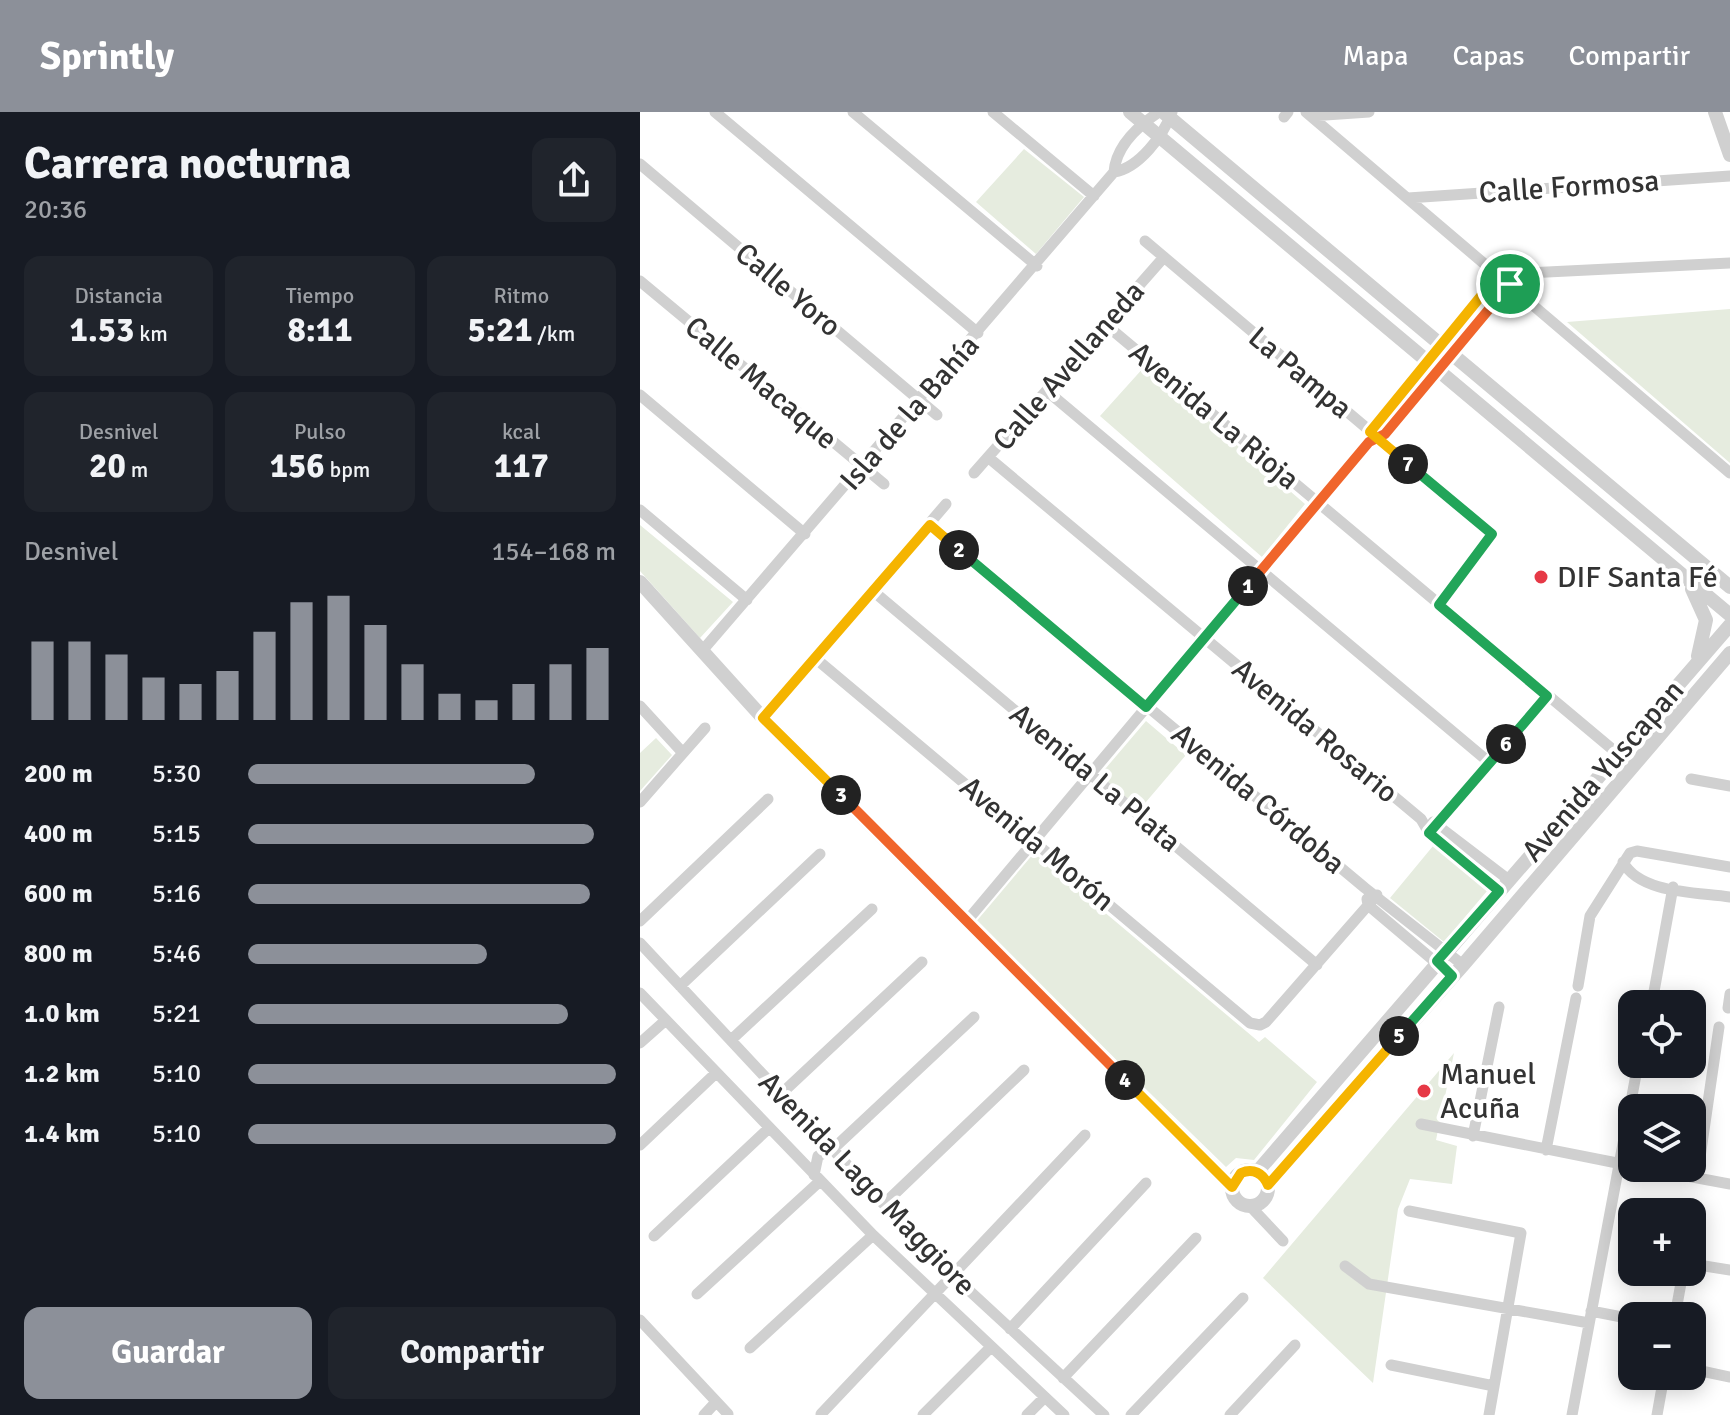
<!DOCTYPE html>
<html lang="es">
<head>
<meta charset="utf-8">
<style>
	:root { --surface:#171b24; --page:#20242c; --text:#f1f3f6; --muted:#9ea1a6; --accent:#8c9099 }
	body { margin:0; font-family:Signika,sans-serif; background:var(--page); color:var(--text); height:100vh; display:flex; flex-direction:column; font-size:30px; white-space:nowrap }
	* { box-sizing:border-box; margin:0 }
	p { font-size:26px; color:var(--muted) }
	.icon { flex:none; width:44px; height:44px; fill:none; stroke:currentColor; stroke-width:2; stroke-linecap:round; stroke-linejoin:round }
	.map { position:relative; flex:1; overflow:hidden }
	.drawer { display:flex; flex-direction:column; background:var(--surface); width:640px }
	.drawer>* { flex:none }
	.controls { position:absolute; left:978px; top:878px; display:grid; gap:16px }
	.controls a { display:grid; place-items:center; width:88px; height:88px; border-radius:16px; background:var(--surface); box-shadow:0 4px 20px #0003; font-size:40px }
	.pin { position:absolute; display:grid; place-items:center; width:68px; height:68px; color:#fff; margin:-34px; border:4px solid #fff; border-radius:50%; box-shadow:0 2px 8px #0007 }
	.km { position:absolute; width:40px; height:40px; margin:-20px; border-radius:50%; background:#222; color:#fff; font-size:22px; line-height:40px; text-align:center }
	.round { display:grid; place-items:center; flex:none; width:84px; height:84px; border-radius:16px; background:var(--page) }
	.headline { display:flex; align-items:center; justify-content:space-between; height:136px; padding:0 24px }
	h1 { font-size:44px; font-weight:700; line-height:60px }
	.stats { display:grid; grid-template-columns:repeat(3,1fr); gap:12px; height:136px; padding:8px 24px }
	.stats div { display:grid; align-content:center; border-radius:16px; background:var(--page); text-align:center }
	.stats b { font-size:34px; font-weight:700 }
	.stats small { font-size:22px; font-weight:400 }
	.stats p { font-size:22px }
	.chart { height:224px; padding:16px 24px }
	.chart p { display:flex; justify-content:space-between }
	.chart svg { width:100%; height:144px; margin-top:8px; stroke:var(--accent); stroke-width:6 }
	.button { display:flex; gap:16px; margin-top:auto; padding:16px 24px }
	.button a { flex:1; height:92px; border-radius:16px; background:var(--accent); color:#fff; font-size:32px; font-weight:700; line-height:92px; text-align:center }
	.button a+a { background:var(--page); color:var(--text) }
	ul { padding:0 24px; list-style:none; font-size:26px }
	li { display:grid; grid-template-columns:128px 96px 1fr; align-items:center; height:60px }
	li i { height:20px; border-radius:10px; background:var(--accent) }
	header { display:flex; align-items:center; gap:48px; box-sizing:border-box; height:112px; padding:0 40px; background:var(--accent); color:#fff }
	header strong { font-size:38px }
	nav { display:flex; gap:44px; margin-inline-start:auto; font-size:28px }
	main { display:flex; flex:1; min-height:0 }
	.map>svg:first-child { display:block }
	.green { fill:#e6ecdf }
	.lines { fill:none; stroke-linecap:round; stroke-linejoin:round }
	.minor { stroke:#d0d0d0; stroke-width:11 }
	.tertiary { stroke:#d0d0d0; stroke-width:14 }
	.split-1-casing { stroke:#fff; stroke-width:16 }
	.split-2-casing { stroke:#fff; stroke-width:16 }
	.split-3-casing { stroke:#fff; stroke-width:16 }
	.split-4-casing { stroke:#fff; stroke-width:16 }
	.split-5-casing { stroke:#fff; stroke-width:16 }
	.split-6-casing { stroke:#fff; stroke-width:16 }
	.split-7-casing { stroke:#fff; stroke-width:16 }
	.split-8-casing { stroke:#fff; stroke-width:16 }
	.split-1 { stroke:#f0652b; stroke-width:10 }
	.split-2 { stroke:#22a559; stroke-width:10 }
	.split-3 { stroke:#f5b400; stroke-width:10 }
	.split-4 { stroke:#f0652b; stroke-width:10 }
	.split-5 { stroke:#f5b400; stroke-width:10 }
	.split-6 { stroke:#22a559; stroke-width:10 }
	.split-7 { stroke:#22a559; stroke-width:10 }
	.split-8 { stroke:#f5b400; stroke-width:10 }
	.poi-dot { fill:#e63946; stroke:#fff; stroke-width:3 }
	.labels { text-anchor:middle; dominant-baseline:central; stroke-width:8; stroke-linejoin:round; paint-order:stroke }
	.street-label { font-size:30px; fill:#333; stroke:#fff }
	.poi-label { font-size:30px; fill:#333; stroke:#fff; text-anchor:start }
</style>
</head>
<body>
<header>
<strong>Sprintly</strong>
<nav><a>Mapa</a><a>Capas</a><a>Compartir</a></nav>
</header>
<main>
<section class="drawer">
<div class="headline"><div><h1>Carrera nocturna</h1><p>20:36</p></div><a class="round"><svg class="icon" aria-label="share" viewBox="0 0 24 24"><path d="M12 15V3M7 8l5-5 5 5M5 13v7h14v-7"/></svg></a></div>
<div class="stats">
<div><p>Distancia</p><b>1.53<small> km</small></b></div>
<div><p>Tiempo</p><b>8:11</b></div>
<div><p>Ritmo</p><b>5:21<small> /km</small></b></div>
</div>
<div class="stats">
<div><p>Desnivel</p><b>20<small> m</small></b></div>
<div><p>Pulso</p><b>156<small> bpm</small></b></div>
<div><p>kcal</p><b>117</b></div>
</div>
<div class="chart"><p><span>Desnivel</span>154–168 m</p>
<svg viewBox="0 0 160 44" preserveAspectRatio="none"><path d="M5 44V20M15 44V20M25 44V24M35 44V31M45 44V33M55 44V29M65 44V17M75 44V8M85 44V6M95 44V15M105 44V27M115 44V36M125 44V38M135 44V33M145 44V27M155 44V22"/></svg>
</div>
<ul>
<li><b>200 m</b>5:30<i style="width:78%"></i></li>
<li><b>400 m</b>5:15<i style="width:94%"></i></li>
<li><b>600 m</b>5:16<i style="width:93%"></i></li>
<li><b>800 m</b>5:46<i style="width:65%"></i></li>
<li><b>1.0 km</b>5:21<i style="width:87%"></i></li>
<li><b>1.2 km</b>5:10<i style="width:100%"></i></li>
<li><b>1.4 km</b>5:10<i style="width:100%"></i></li>
</ul>
<div class="button"><a>Guardar</a><a>Compartir</a></div>
</section>
<div class="map">
<svg width="1090" height="1303" viewBox="0 0 1090 1303">
	<rect width="100%" height="100%" fill="#fff"/>
	<path class="green" d="M384 37 444 85 396 142 336 90Z
		M1090 197V351L927 210Z
		M505 254 665 392 622 445 460 304Z
		M0 413 93 490 60 526 0 459Z
		M506 609 546 643 500 697 460 663Z
		M16 626 32 643 0 679V641Z
		M793 734 847 779 804 830 750 786Z
		M394 741 619 930 625 925 677 970 614 1048 596 1046 586 1055 335 811Z
		M814 941 796 1028 817 1034 812 1072 770 1067 758 1097 733 1271 623 1166Z"/>
	<g class="lines">
		<path class="minor" d="M75 0 338 221
			M213 0 397 154
			M353 0 454 84
			M666 0 1090 361
			M671 4 729 0
			M644 5 648 0
			M0 52 297 303
			M474 60C499 56 523 24 532 0
			M768 86 1090 64
			M505 129 852 422 799 493
			M0 169 244 372
			M465 212 978 642
			M407 279 850 651
			M0 283 165 422
			M732 330 745 322 878 164 887 161 1090 151
			M349 346 781 707 789 721 859 779
			M334 361 524 145
			M0 398 107 488
			M290 413 725 776 823 853
			M233 479 677 853
			M62 539 474 60C476 34 498 14 519 0
			M175 546 610 911 620 913 626 910 737 783
			M0 594 43 641
			M123 606 306 392
			M1051 667 1090 674
			M0 690 65 616
			M793 710 869 768
			M789 721 907 584
			M983 750C1000 782 1058 780 1090 785
			M727 787 728 793 812 864
			M0 809 128 687
			M326 810 729 330 735 313 859 162
			M0 831 295 1147 464 1303
			M40 874 180 742
			M938 874 950 804 990 741 997 739 1090 755
			M0 881 233 1123 424 1303
			M1013 885 1033 775
			M1088 896 1090 882
			M91 928 232 797
			M0 931 26 908
			M141 982 282 850
			M781 1012 992 1054
			M833 1024 859 895
			M0 1033 76 961
			M906 1038 936 886
			M1004 1056 1090 1072
			M174 1063 178 1044 193 1037 334 905
			M1057 1066 1079 915
			M244 1092 384 958
			M610 1094 643 1129
			M769 1099 881 1121 849 1303
			M14 1124 129 1016
			M1052 1152 1090 1158
			M705 1154 729 1172 949 1211
			M57 1182 179 1070
			M951 1199 992 1207
			M1035 1204 1043 1160
			M0 1208 88 1302
			M370 1217 506 1071
			M110 1236 233 1123
			M751 1253 854 1274
			M1052 1257 1090 1265
			M423 1266 556 1126
			M181 1302 445 1023
			M64 1303 76 1290
			M283 1303 351 1235
			M387 1303 405 1285
			M491 1303 603 1186
			M590 1303 655 1233
			M932 1303 998 952
			M1017 1303 1024 1264"/>
		<path class="tertiary" d="M490 0 1090 503
			M523 0 1090 475
			M1075 0 1090 43
			M0 470 123 606 592 1075
			M1052 477 1066 508 1058 544
			M592 1076a18 18 0 1 1 36 0a18 18 0 1 1-36 0Z
			M617 1060 1090 513
			M628 1073 823 853 1090 541"/>
	</g>
	<g class="lines">
		<g class="split-1-casing">
			<path id="split-1" d="M608 474 729 330 745 322 870 172"/>
		</g>
		<g class="split-2-casing">
			<path id="split-2" d="M319 438 506 595 608 474"/>
		</g>
		<g class="split-3-casing">
			<path id="split-3" d="M201 683 123 606 290 413 319 438"/>
		</g>
		<g class="split-4-casing">
			<path id="split-4" d="M201 683 485 968"/>
		</g>
		<g class="split-5-casing">
			<path id="split-5" d="M485 968 592 1075 601 1061C613 1056 623 1061 628 1073L759 924"/>
		</g>
		<g class="split-6-casing">
			<path id="split-6" d="M759 924 812 864 797 849 859 779 789 721 866 632"/>
		</g>
		<g class="split-7-casing">
			<path id="split-7" d="M768 352 852 422 799 493 907 584 866 632"/>
		</g>
		<g class="split-8-casing">
			<path id="split-8" d="M768 352 730 320 859 162 870 172"/>
		</g>
		<use href="#split-1" class="split-1"/>
		<use href="#split-2" class="split-2"/>
		<use href="#split-3" class="split-3"/>
		<use href="#split-4" class="split-4"/>
		<use href="#split-5" class="split-5"/>
		<use href="#split-6" class="split-6"/>
		<use href="#split-7" class="split-7"/>
		<use href="#split-8" class="split-8"/>
	</g>
	<g class="poi-dot">
		<circle cx="901" cy="465" r="8"/>
		<circle cx="784" cy="979" r="8"/>
	</g>
	<g class="labels">
		<g class="street-label">
			<text transform="translate(929 75) rotate(-4)">Calle Formosa</text>
			<text transform="translate(148 178) rotate(40)">Calle Yoro</text>
			<text transform="translate(429 254) rotate(-49)">Calle Avellaneda</text>
			<text transform="translate(660 261) rotate(40)">La Pampa</text>
			<text transform="translate(121 271) rotate(40)">Calle Macaque</text>
			<text transform="translate(270 301) rotate(-49)">Isla de la Bahía</text>
			<text transform="translate(574 304) rotate(40)">Avenida La Rioja</text>
			<text transform="translate(675 619) rotate(40)">Avenida Rosario</text>
			<text transform="translate(963 659) rotate(-49)">Avenida Yuscapan</text>
			<text transform="translate(455 666) rotate(40)">Avenida La Plata</text>
			<text transform="translate(618 687) rotate(40)">Avenida Córdoba</text>
			<text transform="translate(397 732) rotate(40)">Avenida Morón</text>
			<text transform="translate(227 1072) rotate(46)">Avenida Lago Maggiore</text>
		</g>
		<g class="poi-label">
			<text x="917" y="465">DIF Santa Fé</text>
			<text x="800" y="962">Manuel<tspan x="800" dy="34">Acuña</tspan></text>
		</g>
	</g>
</svg>
<div class="controls">
<a><svg class="icon" aria-label="locate" viewBox="0 0 24 24"><circle cx="12" cy="12" r="6"/><path d="M12 2v4M12 18v4M2 12h4M18 12h4"/></svg></a>
<a><svg class="icon" aria-label="layers" viewBox="0 0 24 24"><path d="M12 4l9 5-9 5-9-5zM3 14l9 5 9-5"/></svg></a>
<a>+</a>
<a>−</a>
</div>
<div class="pin" style="left:870px;top:172px;background:#1e9e55"><svg class="icon" aria-label="arrive" viewBox="0 0 24 24"><path d="M6 21V4h12l-3 4 3 4H6"/></svg></div>
<b class="km" style="left:608px;top:474px">1</b>
<b class="km" style="left:319px;top:438px">2</b>
<b class="km" style="left:201px;top:683px">3</b>
<b class="km" style="left:485px;top:968px">4</b>
<b class="km" style="left:759px;top:924px">5</b>
<b class="km" style="left:866px;top:632px">6</b>
<b class="km" style="left:768px;top:352px">7</b>
</div>
</main>
</body>
</html>
